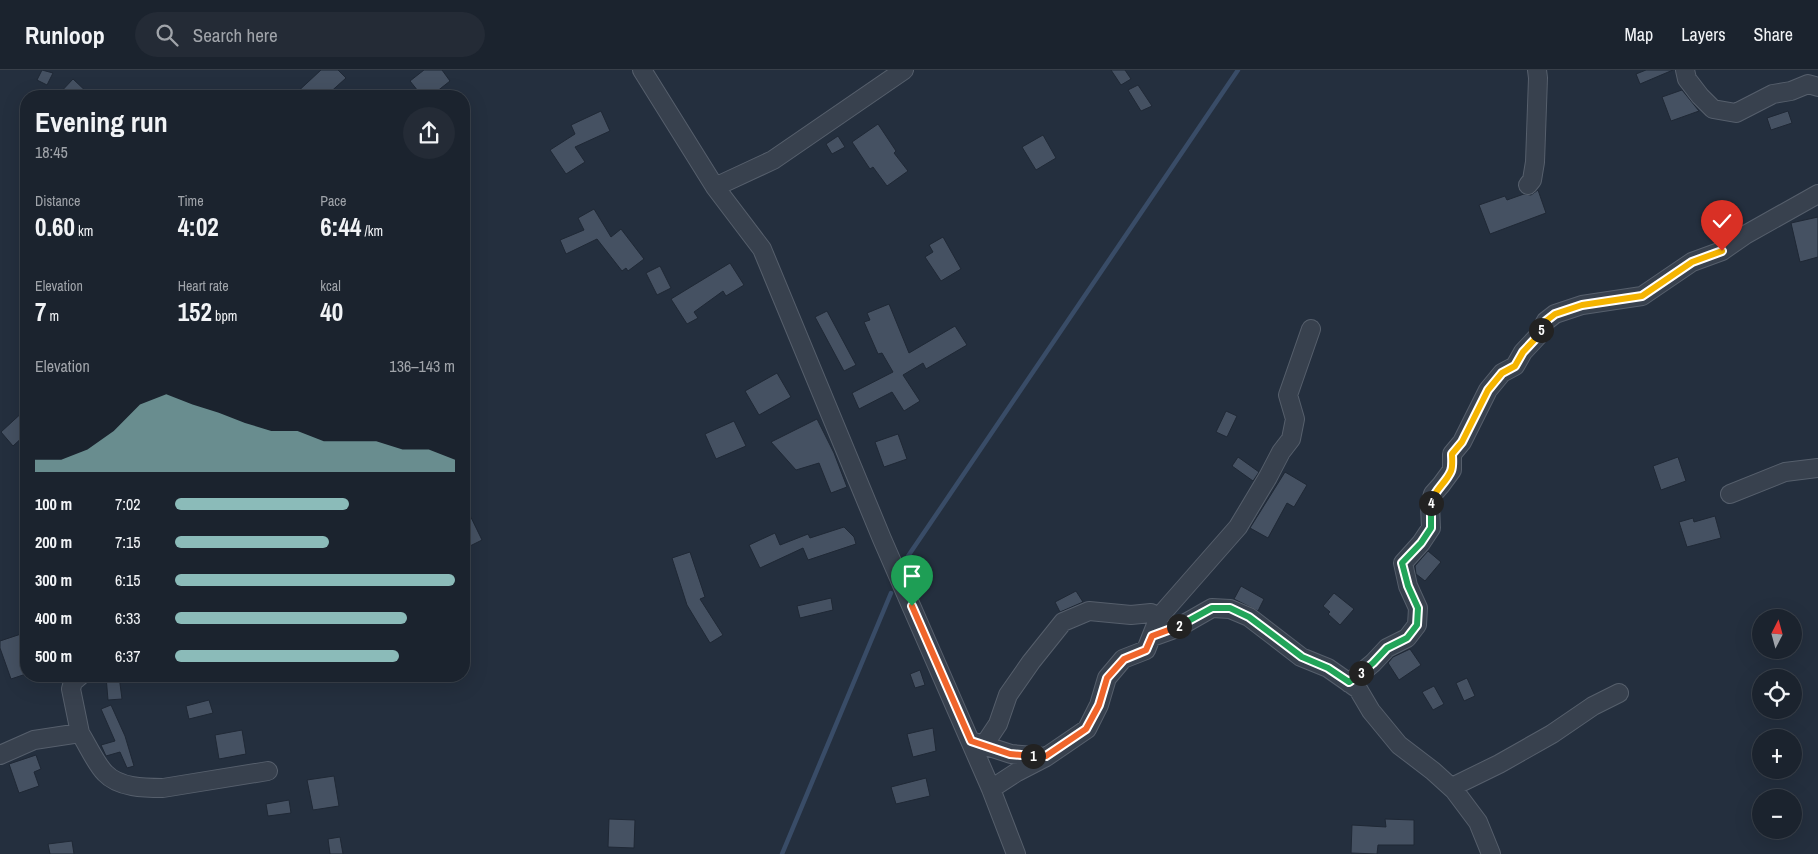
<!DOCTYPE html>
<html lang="en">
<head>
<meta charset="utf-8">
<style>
	:root { --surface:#1b232e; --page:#242b36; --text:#f1f3f6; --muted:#a0a4aa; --line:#39404a; --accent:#8bbbb9 }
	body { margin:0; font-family:"Archivo Narrow",sans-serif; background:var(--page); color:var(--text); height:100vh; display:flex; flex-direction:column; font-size:19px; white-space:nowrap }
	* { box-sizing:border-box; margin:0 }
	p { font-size:16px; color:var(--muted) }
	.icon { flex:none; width:28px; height:28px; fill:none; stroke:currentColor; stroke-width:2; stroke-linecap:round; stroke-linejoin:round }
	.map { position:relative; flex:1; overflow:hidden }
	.details { position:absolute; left:20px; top:20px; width:450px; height:592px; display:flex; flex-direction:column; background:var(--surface); border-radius:20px; box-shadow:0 5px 20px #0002,0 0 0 1px var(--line) }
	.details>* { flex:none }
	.needle { width:32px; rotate:6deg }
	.controls { position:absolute; left:1752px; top:539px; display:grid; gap:10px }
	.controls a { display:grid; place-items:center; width:50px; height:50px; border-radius:50%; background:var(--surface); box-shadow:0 5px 20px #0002,0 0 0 1px var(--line); font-size:25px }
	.pin { position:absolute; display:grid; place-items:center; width:42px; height:42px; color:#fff; margin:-51px -21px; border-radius:50% 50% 50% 0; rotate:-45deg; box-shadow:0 0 5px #0007 }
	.pin .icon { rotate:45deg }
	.km { position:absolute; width:25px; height:25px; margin:-12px; border-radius:50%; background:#222; color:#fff; font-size:14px; line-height:25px; text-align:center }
	.round { display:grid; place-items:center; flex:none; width:52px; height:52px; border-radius:26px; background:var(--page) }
	.head { display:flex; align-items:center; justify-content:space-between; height:85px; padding:0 15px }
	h1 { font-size:28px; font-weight:700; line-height:38px }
	.figures { display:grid; grid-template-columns:repeat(3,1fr); gap:8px; height:85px; padding:5px 15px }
	.figures div { display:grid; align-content:center }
	.figures b { font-size:25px; font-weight:700 }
	.figures small { font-size:14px; font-weight:400 }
	.figures p { font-size:14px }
	.chart { height:140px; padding:10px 15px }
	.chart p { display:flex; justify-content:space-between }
	.chart svg { width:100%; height:90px; margin-top:5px; fill:var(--accent); opacity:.7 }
	ul { padding:0 15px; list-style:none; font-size:16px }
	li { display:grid; grid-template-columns:80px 60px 1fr; align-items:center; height:38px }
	li i { height:12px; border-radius:6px; background:var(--accent) }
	header { display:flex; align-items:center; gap:30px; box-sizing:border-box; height:70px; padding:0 25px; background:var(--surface); border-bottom:1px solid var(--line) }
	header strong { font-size:24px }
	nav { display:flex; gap:28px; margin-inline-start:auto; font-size:18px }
	.search { width:350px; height:45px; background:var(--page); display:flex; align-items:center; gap:12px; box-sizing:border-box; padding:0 18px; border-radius:28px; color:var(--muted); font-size:19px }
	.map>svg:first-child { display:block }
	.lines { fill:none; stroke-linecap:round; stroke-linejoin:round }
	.stream { stroke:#394c67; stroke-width:4.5 }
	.building { fill:#455162; stroke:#1f2835 }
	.minor-casing { stroke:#565f6c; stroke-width:20 }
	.minor { stroke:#38414e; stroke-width:18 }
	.split-1-casing { stroke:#fff; stroke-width:10 }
	.split-2-casing { stroke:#fff; stroke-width:10 }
	.split-3-casing { stroke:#fff; stroke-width:10 }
	.split-4-casing { stroke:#fff; stroke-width:10 }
	.split-5-casing { stroke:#fff; stroke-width:10 }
	.split-6-casing { stroke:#fff; stroke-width:10 }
	.split-1 { stroke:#f0652b; stroke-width:6 }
	.split-2 { stroke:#f0652b; stroke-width:6 }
	.split-3 { stroke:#22a559; stroke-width:6 }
	.split-4 { stroke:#22a559; stroke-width:6 }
	.split-5 { stroke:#f5b400; stroke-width:6 }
	.split-6 { stroke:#f5b400; stroke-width:6 }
</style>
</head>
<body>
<header>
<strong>Runloop</strong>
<div class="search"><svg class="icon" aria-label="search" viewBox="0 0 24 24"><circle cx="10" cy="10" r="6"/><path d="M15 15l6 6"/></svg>Search here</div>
<nav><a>Map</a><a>Layers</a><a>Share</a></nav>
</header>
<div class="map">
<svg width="1818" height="784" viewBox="0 0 1818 784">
	<rect width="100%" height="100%" fill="#242f3e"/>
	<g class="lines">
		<path class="stream" d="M902 495 1238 0
			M782 784 891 523"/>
	</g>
	<path class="building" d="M42 0 53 3 47 15 37 10Z
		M321 0H338L346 8 326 26H293Z
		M424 0H442L450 11 431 26H422L410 11Z
		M1111 0H1125L1131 9 1121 15Z
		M1646 0H1673L1640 14 1636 4Z
		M73 9 91 26H57Z
		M1138 15 1152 36 1141 41 1128 20Z
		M1682 20 1699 41 1671 51 1662 27Z
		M601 41 610 61 575 77 585 92 566 104 550 80 575 64 571 55Z
		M1788 41 1792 53 1771 60 1767 48Z
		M878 54 896 81 894 83 908 101 887 116 873 97 870 99 852 72Z
		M1043 65 1056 88 1036 100 1022 77Z
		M838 66 845 77 832 84 826 74Z
		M1538 120 1546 143 1490 164 1479 135 1505 126 1507 130 1524 124 1531 125Z
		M594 139 611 167 621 159 644 189 628 201 626 198 622 201 597 169 566 184 560 170 584 160 578 148Z
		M1818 147V187L1800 192 1791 153Z
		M943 167 961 199 941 211 925 187 933 182 929 175Z
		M730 193 744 215 726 226 723 221 694 242 698 248 687 254 671 229Z
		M660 196 671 218 657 225 646 203Z
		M889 234 909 283 955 256 967 275 926 299 923 293 903 305 920 331 904 341 892 322 859 339 852 323 893 302 882 283 878 284 864 252 870 250 867 243Z
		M827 241 856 295 844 301 815 247Z
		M777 303 791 327 759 345 745 321Z
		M26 339V364L13 376 1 362Z
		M1226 341 1237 346 1227 367 1216 362Z
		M817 349 834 383 847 417 831 423 819 393 796 400 771 372Z
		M734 351 746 376 716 389 705 364Z
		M898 364 907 389 884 397 875 372Z
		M1238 387 1259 402 1253 411 1232 396Z
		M1678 387 1686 411 1661 420 1653 396Z
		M1285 402 1307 415 1294 437 1287 433 1268 468 1250 458Z
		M464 433 482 470 464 479Z
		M1715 446 1721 468 1687 477 1679 452 1693 448 1694 452Z
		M844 457 854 467 856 474 808 490 803 478 760 498 749 475 775 463 780 475 808 464 810 468Z
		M1428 481 1441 492 1425 511 1416 504 1415 496Z
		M690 482 705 527 700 529 723 565 710 573 687 535 672 488Z
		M1241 516 1264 529 1258 541 1234 529Z
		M1076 521 1083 532 1060 542 1055 532Z
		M1334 523 1354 539 1340 555 1328 544 1330 542 1323 536Z
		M831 528 833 540 800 548 797 536Z
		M21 564 26 578V604L11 609 0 578V571Z
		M1410 579 1421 595 1399 610 1388 593 1393 587Z
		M920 600 925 615 915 618 910 604Z
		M106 606H119L122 629 108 630Z
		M1467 608 1475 626 1464 631 1456 613Z
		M1434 616 1444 634 1433 640 1422 622Z
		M209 630 213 643 189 649 186 636Z
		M111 635 125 666 134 696 127 698 120 682 106 686 101 675 115 671 101 639Z
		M933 658 936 681 913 687 907 664Z
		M242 660 246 684 219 689 215 665Z
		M36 685 41 699 34 702 39 716 19 723 9 694Z
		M334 706 339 736 313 740 307 710Z
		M926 708 930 726 896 734 891 717Z
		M289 730 291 743 268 746 266 734Z
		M609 749 635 750 634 778 608 777Z
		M1385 749 1414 750V775H1378L1377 784 1351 783 1352 755 1386 757Z
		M340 767 343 784H330L328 769Z
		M72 771 74 784H50L48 774Z"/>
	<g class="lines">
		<g class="minor-casing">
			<path id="minor" d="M642 0 715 117 762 179 882 469 991 719 1016 784
				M1685 0 1687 9 1700 26 1713 39 1736 43 1773 24 1791 21 1808 14 1818 17
				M1528 115 1532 110 1535 92 1538 8 1537 0
				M715 117 773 90 904 0
				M1730 424 1785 402 1818 398
				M1152 567 1177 558 1212 538 1230 539 1249 547 1301 587 1328 598 1358 619 1371 641 1399 675 1433 701 1454 720 1478 752 1491 784
				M80 606 73 612 71 619 80 663
				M1349 613 1373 593 1387 578 1407 568 1417 555 1418 538 1408 516 1403 493 1421 473 1431 458 1430 435 1433 424 1441 415 1452 400V384L1462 372 1488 320 1502 303 1515 296 1523 282 1537 267 1546 251 1555 244 1582 235 1642 226 1692 192 1722 181 1745 165 1818 124
				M974 672 1011 684 1046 687
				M984 675 998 654 1008 625 1031 592 1063 552 1089 541 1131 545 1151 543 1159 547
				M0 685 34 670 80 663C87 674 96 694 105 703 119 718 145 718 163 718L268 701
				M1452 717 1499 694 1552 664 1593 636 1619 623
				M991 719 1017 702 1046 687 1087 659 1099 635 1107 608 1123 589 1146 580 1159 547 1238 457 1268 407 1281 382 1291 369 1295 349 1288 325 1311 259"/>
		</g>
		<use href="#minor" class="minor"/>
	</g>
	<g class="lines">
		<g class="split-1-casing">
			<path id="split-1" d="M912 536 971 671 1010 684 1033 686"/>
		</g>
		<g class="split-2-casing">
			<path id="split-2" d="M1033 686H1046L1086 659 1099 635 1107 608 1124 589 1146 580 1152 566 1179 556"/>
		</g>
		<g class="split-3-casing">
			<path id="split-3" d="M1179 556 1212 538H1230L1249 547 1302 587 1328 598 1349 612 1361 603"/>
		</g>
		<g class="split-4-casing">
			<path id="split-4" d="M1361 603 1373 593 1387 578 1407 568 1417 555 1418 538 1408 516 1402 493 1421 473 1431 458V433"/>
		</g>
		<g class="split-5-casing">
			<path id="split-5" d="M1431 433C1434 420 1446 413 1451 401 1453 396 1452 389 1452 384L1462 372 1488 320 1502 303 1515 296 1523 282 1537 267 1541 260"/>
		</g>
		<g class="split-6-casing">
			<path id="split-6" d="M1541 260 1546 251 1555 244 1582 235 1642 226 1692 192 1722 181"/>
		</g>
		<use href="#split-1" class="split-1"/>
		<use href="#split-2" class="split-2"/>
		<use href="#split-3" class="split-3"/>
		<use href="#split-4" class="split-4"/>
		<use href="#split-5" class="split-5"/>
		<use href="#split-6" class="split-6"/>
	</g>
</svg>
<div class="controls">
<a><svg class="needle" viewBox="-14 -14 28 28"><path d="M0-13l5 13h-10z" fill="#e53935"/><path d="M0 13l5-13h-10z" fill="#a0a4aa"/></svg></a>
<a><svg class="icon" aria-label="locate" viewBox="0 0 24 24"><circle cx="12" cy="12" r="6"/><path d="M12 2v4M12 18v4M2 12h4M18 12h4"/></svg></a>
<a>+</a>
<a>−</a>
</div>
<div class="pin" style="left:912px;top:536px;background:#1e9e55"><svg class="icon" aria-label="arrive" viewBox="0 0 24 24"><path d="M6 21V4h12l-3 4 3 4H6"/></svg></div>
<div class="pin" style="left:1722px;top:181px;background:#d93025"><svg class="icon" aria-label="check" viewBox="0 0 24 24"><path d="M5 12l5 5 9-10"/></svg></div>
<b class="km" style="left:1033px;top:686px">1</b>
<b class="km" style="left:1179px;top:556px">2</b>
<b class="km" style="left:1361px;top:603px">3</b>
<b class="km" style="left:1431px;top:433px">4</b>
<b class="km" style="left:1541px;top:260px">5</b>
<section class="details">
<div class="head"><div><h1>Evening run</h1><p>18:45</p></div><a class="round"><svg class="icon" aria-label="share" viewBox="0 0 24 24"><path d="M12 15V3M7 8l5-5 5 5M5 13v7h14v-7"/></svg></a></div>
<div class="figures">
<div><p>Distance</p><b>0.60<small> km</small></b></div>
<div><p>Time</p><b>4:02</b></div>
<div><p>Pace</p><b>6:44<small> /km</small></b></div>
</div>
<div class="figures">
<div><p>Elevation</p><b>7<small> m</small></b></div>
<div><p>Heart rate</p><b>152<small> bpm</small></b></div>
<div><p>kcal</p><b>40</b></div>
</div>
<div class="chart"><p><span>Elevation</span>136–143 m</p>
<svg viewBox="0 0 160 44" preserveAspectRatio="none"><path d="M0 44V38L10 38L20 33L30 24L40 11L50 6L60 11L70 15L80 20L90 24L100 24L110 29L120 29L130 29L140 33L150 33L160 38V44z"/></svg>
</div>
<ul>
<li><b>100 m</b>7:02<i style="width:62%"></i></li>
<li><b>200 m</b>7:15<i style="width:55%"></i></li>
<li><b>300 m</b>6:15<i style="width:100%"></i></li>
<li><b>400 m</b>6:33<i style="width:83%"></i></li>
<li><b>500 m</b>6:37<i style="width:80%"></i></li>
</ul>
</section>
</div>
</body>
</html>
